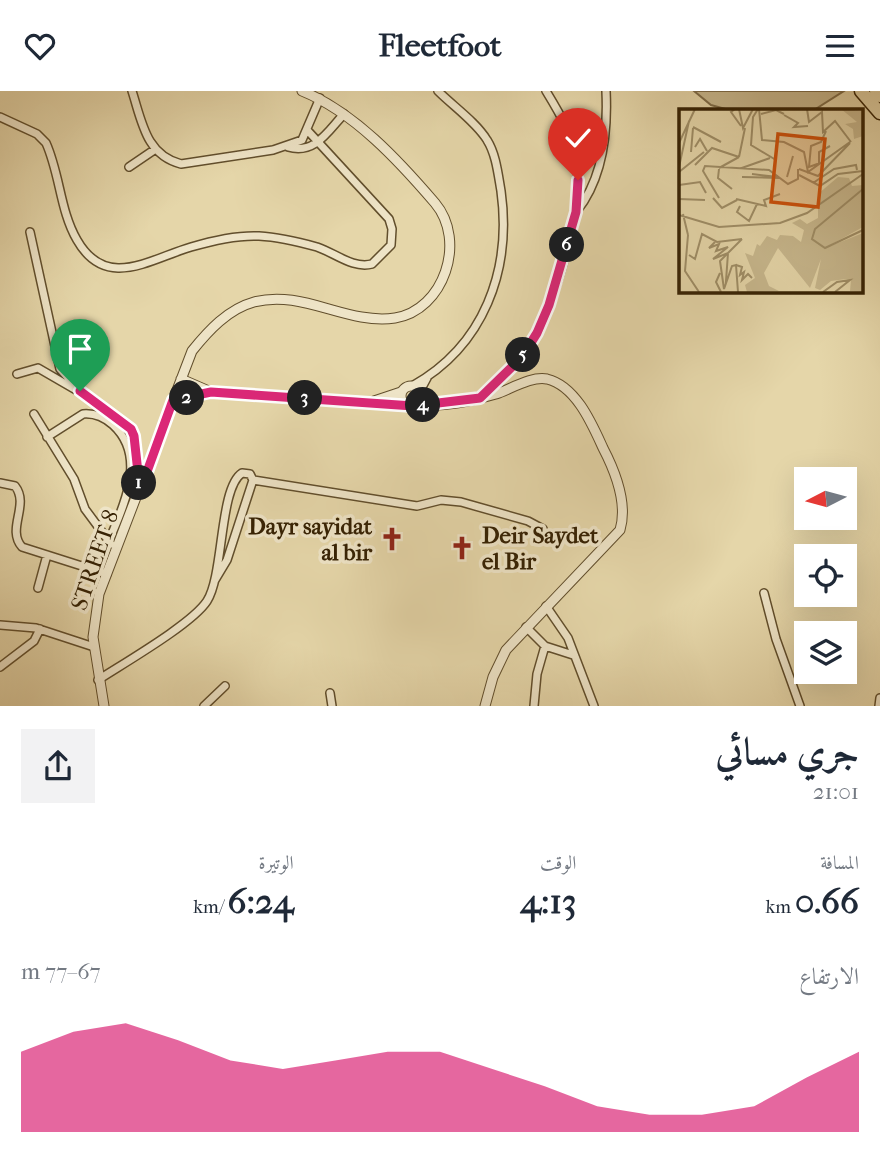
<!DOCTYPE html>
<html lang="ar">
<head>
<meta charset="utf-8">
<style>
	:root { --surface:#fff; --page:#f2f2f3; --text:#1f2937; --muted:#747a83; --accent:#db2777 }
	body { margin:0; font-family:"IM FELL French Canon",Amiri,serif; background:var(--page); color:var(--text); direction:rtl; height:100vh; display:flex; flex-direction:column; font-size:26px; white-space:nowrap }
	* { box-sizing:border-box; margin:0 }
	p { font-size:23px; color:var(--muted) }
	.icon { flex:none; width:38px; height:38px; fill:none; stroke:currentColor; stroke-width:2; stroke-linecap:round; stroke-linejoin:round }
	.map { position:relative; height:615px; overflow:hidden; direction:ltr }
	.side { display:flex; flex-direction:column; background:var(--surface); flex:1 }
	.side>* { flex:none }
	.needle { width:46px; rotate:264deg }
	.fabs { position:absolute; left:794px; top:376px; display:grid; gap:14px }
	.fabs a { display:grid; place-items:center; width:63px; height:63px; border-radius:0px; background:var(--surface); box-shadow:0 7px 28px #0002; font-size:35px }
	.pin { position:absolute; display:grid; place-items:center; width:60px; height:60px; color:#fff; margin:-72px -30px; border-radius:50% 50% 50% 0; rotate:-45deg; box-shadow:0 0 7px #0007 }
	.pin .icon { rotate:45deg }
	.km { position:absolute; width:35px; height:35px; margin:-18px; border-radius:50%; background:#222; color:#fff; font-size:19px; line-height:35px; text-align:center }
	.round { display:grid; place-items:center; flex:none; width:74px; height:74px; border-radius:0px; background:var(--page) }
	.summary { display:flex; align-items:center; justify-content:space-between; height:119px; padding:0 21px }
	h1 { font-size:38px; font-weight:800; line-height:52px }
	.stats { display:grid; grid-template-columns:repeat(3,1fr); gap:10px; height:119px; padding:7px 21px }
	.stats div { display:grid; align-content:center }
	.stats b { font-size:35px; font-weight:800 }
	.stats small { font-size:19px; font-weight:400 }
	.stats p { font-size:19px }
	.chart { height:196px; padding:14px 21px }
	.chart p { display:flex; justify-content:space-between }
	.chart svg { width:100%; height:126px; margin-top:7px; fill:var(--accent); opacity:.7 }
	header { display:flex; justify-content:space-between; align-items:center; height:91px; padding:0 21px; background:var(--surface); font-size:32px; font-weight:800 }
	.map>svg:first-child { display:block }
	.green { fill:#c7b78d; stroke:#7e6c48; stroke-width:2 }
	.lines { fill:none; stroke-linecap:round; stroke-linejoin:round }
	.minor-casing { stroke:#614e2c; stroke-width:10 }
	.tertiary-casing { stroke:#614e2c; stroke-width:11 }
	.motorway-casing { stroke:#352103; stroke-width:15 }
	.minor { stroke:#eee4c7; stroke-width:7 }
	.tertiary { stroke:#eee4c7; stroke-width:9 }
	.motorway { stroke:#e5d6a9; stroke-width:12 }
	.route-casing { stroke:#fff; stroke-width:14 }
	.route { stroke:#db2777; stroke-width:9 }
	.labels { text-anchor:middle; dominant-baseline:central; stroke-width:7; stroke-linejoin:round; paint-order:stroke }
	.poi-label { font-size:23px; font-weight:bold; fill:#352103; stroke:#eee4c7; text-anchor:end }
	.street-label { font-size:23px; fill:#352103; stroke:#eee4c7 }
	.inset-road { fill:none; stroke:#9f8e67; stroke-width:2 }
	.view { fill:#cd510b; fill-opacity:0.15; stroke:#cd510b; stroke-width:3.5 }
	.inset-edge { fill:none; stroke:#352103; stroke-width:3.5 }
</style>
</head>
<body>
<header><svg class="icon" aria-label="menu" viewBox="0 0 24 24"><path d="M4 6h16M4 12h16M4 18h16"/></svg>Fleetfoot<svg class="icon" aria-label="heart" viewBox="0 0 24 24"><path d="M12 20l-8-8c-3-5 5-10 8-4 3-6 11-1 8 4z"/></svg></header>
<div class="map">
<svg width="880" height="615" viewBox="0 0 880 615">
	<rect width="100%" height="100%" fill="#e5d6a9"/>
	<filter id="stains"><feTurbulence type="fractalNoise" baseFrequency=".00286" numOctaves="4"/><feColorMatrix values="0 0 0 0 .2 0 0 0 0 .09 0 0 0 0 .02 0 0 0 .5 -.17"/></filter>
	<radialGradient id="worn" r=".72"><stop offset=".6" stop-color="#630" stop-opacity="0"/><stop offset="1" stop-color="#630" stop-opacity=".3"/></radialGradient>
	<path class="green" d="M694 0H844L814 19H729L711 14Z"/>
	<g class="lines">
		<g class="minor-casing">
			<path id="minor" d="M132 0C142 31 146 64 181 73L273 59 302 49 320 7
				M0 26 37 43 46 52C60 83 60 120 77 149 106 200 150 168 191 156 211 150 238 144 259 145 278 146 299 151 317 156 335 162 353 178 372 173L391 154 392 138 389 128 308 40
				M288 56C315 64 328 40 344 23
				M129 76 154 59
				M577 120C603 87 608 42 606 0
				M30 141 60 278 80 300 131 338 140 396
				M17 283 38 277 76 299
				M412 295C484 255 512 179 501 100 498 83 496 63 487 49 476 31 453 15 438 0
				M420 300 427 287
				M481 307C494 293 510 280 522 265 552 227 583 121 577 73 574 46 560 23 546 0
				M34 323 74 388 85 418 111 453
				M47 346 83 323C95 322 104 326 113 334 148 366 123 415 109 450
				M0 392 15 395C30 414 6 438 22 456L107 483
				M215 489 227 469 253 389
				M38 497 47 464
				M764 502 776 548 800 615
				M546 515 568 547 594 615
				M0 534 36 537 94 556
				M526 536 545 555 573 564
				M0 576 34 550 40 538
				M98 589C124 572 192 533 207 510 224 484 219 397 242 382L250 383 253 389 417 415 441 409 461 411 528 430 543 438
				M330 602 332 615
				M204 615 225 595
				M534 615 537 583 545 555
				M879 615 880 607"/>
		</g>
		<g class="tertiary-casing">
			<path id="tertiary" d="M181 288 211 301
				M401 305a10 10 0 1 1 20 0a10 10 0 1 1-20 0Z
				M173 309 211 301 405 314
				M374 310 401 301
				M417 313C443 317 471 310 496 303 511 298 531 285 547 288 576 295 592 333 603 357 615 380 628 412 620 439L506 559 493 586 485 615
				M104 615 93 546 99 503 192 260C208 240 228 218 254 211 303 198 346 234 395 227 444 219 467 150 435 112 399 70 354 21 302 0"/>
		</g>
		<g class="motorway-casing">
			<path id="motorway" d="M861 0 880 22
				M876 0 880 5"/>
		</g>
		<use href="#minor" class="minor"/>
		<use href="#tertiary" class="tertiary"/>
		<use href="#motorway" class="motorway"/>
	</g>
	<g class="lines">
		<g class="route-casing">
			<path id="route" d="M80 300 131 338 134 345 140 400 173 309 211 301 413 315 480 307 522 266 537 242 549 214 576 121 578 89"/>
		</g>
		<use href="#route" class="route"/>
	</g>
	<defs>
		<g id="church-bare" transform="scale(1.89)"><path d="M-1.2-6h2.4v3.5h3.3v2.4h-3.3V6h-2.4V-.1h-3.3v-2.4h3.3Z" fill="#8f2418" stroke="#eee4c7" stroke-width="2.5" paint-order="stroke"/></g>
	</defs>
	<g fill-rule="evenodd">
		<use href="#church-bare" x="392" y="448"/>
		<use href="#church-bare" x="462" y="457"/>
	</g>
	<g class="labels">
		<g class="poi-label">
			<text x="372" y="435">Dayr sayidat<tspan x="372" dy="26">al bir</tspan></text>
			<text x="482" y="444" text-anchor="start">Deir Saydet<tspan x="482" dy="26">el Bir</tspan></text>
		</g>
		<g class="street-label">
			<text transform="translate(95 469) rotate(-71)">STREET 8</text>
		</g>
	</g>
	<g transform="translate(679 18)">
		<rect width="184" height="184" fill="#e5d6a9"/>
		<path d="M162 0 184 2V27L175 30 174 20 166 15 178 13ZM159 68 170 69 173 77 184 76V118L144 140 184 124V183L171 182 172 171 167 170 152 172 141 181 136 179 142 150 131 179 99 139 85 164 90 177 100 182 68 183 66 176 76 169 66 144 74 147 78 135 81 137 88 127 98 131 101 126 114 127 122 133 125 121 113 114 121 110 128 115 139 109V85Z" fill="#c7b78d"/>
		<path class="inset-road" d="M56 0 52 3 62 17M60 0 64 19 74 0M79 0 74 8 72 36 97 51M80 0 83 31 105 33 125 43 129 63 171 33M128 0 130 13 143 3 144 23 156 12 172 33M82 5 97 1 105 5M105 6 119 14 115 18 129 17M14 18 42 33M0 34 16 0M16 38 21 30 28 42M12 43 14 19M60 48 66 19M141 54 130 58 132 37 142 33 147 22M140 55V43L151 37M16 56 33 39 60 48M0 58 10 12M40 59 60 48M40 60 39 69 53 80M60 60 91 49M120 60 139 67 171 34M0 63 25 43M73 65 99 68M120 66 141 77 159 65 184 62M63 68 101 69M108 68 114 47M134 74 155 60 177 56 178 61M0 76 21 73 27 84M184 80 136 120 133 130 146 139 184 121M34 89 43 99 58 91M40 89 24 62 26 57 90 61 109 75 119 70V60M0 90 26 91M57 90 87 97 85 91 101 85M61 97 58 103 70 112 78 95M4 105 9 126M0 106 40 118 101 114 128 104 184 65M9 126 6 162 20 183M36 133 30 139 40 135 37 142 49 138 34 150 49 144 47 172 49 169M10 146 16 150 23 125 38 133 63 130M57 156 63 158 61 166 65 163 63 171 69 165 73 169M41 164 37 173 42 183M59 183 57 156 53 157 45 180 41 152 63 130M144 183 158 173 171 171 156 183"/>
		<path class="view" d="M99 25 146 30 139 98 92 93Z"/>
		<rect width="184" height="184" class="inset-edge"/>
	</g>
	<rect width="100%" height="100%" filter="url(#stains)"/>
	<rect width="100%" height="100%" fill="url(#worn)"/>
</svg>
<div class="fabs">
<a><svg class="needle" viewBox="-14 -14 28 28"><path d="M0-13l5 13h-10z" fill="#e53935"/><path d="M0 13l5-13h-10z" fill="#747a83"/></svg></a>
<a><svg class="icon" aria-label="locate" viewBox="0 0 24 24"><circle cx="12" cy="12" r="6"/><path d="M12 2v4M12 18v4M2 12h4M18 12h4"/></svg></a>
<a><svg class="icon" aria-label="layers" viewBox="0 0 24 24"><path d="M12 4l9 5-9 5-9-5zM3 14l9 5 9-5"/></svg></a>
</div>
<div class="pin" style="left:80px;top:300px;background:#1e9e55"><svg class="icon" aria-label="arrive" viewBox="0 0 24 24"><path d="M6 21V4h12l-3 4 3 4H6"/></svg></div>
<div class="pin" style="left:578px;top:89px;background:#d93025"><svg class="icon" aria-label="check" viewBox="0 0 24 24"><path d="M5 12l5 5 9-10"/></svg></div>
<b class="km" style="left:139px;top:392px">1</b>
<b class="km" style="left:187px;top:307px">2</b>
<b class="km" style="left:305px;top:307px">3</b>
<b class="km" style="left:423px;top:314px">4</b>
<b class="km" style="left:523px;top:264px">5</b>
<b class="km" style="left:567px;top:154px">6</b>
</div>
<section class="side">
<div class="summary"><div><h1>جري مسائي</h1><p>21:01</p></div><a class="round"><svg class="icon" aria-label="share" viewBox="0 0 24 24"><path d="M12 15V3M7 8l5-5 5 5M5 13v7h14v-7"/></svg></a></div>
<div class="stats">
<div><p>المسافة</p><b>0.66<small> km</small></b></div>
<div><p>الوقت</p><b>4:13</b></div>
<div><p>الوتيرة</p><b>6:24<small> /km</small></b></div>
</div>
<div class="chart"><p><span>الارتفاع</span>67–77 m</p>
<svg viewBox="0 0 160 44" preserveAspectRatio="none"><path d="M0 44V16L10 9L20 6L30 12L40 19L50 22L60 19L70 16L80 16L90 22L100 28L110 35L120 38L130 38L140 35L150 25L160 16V44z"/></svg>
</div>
</section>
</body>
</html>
